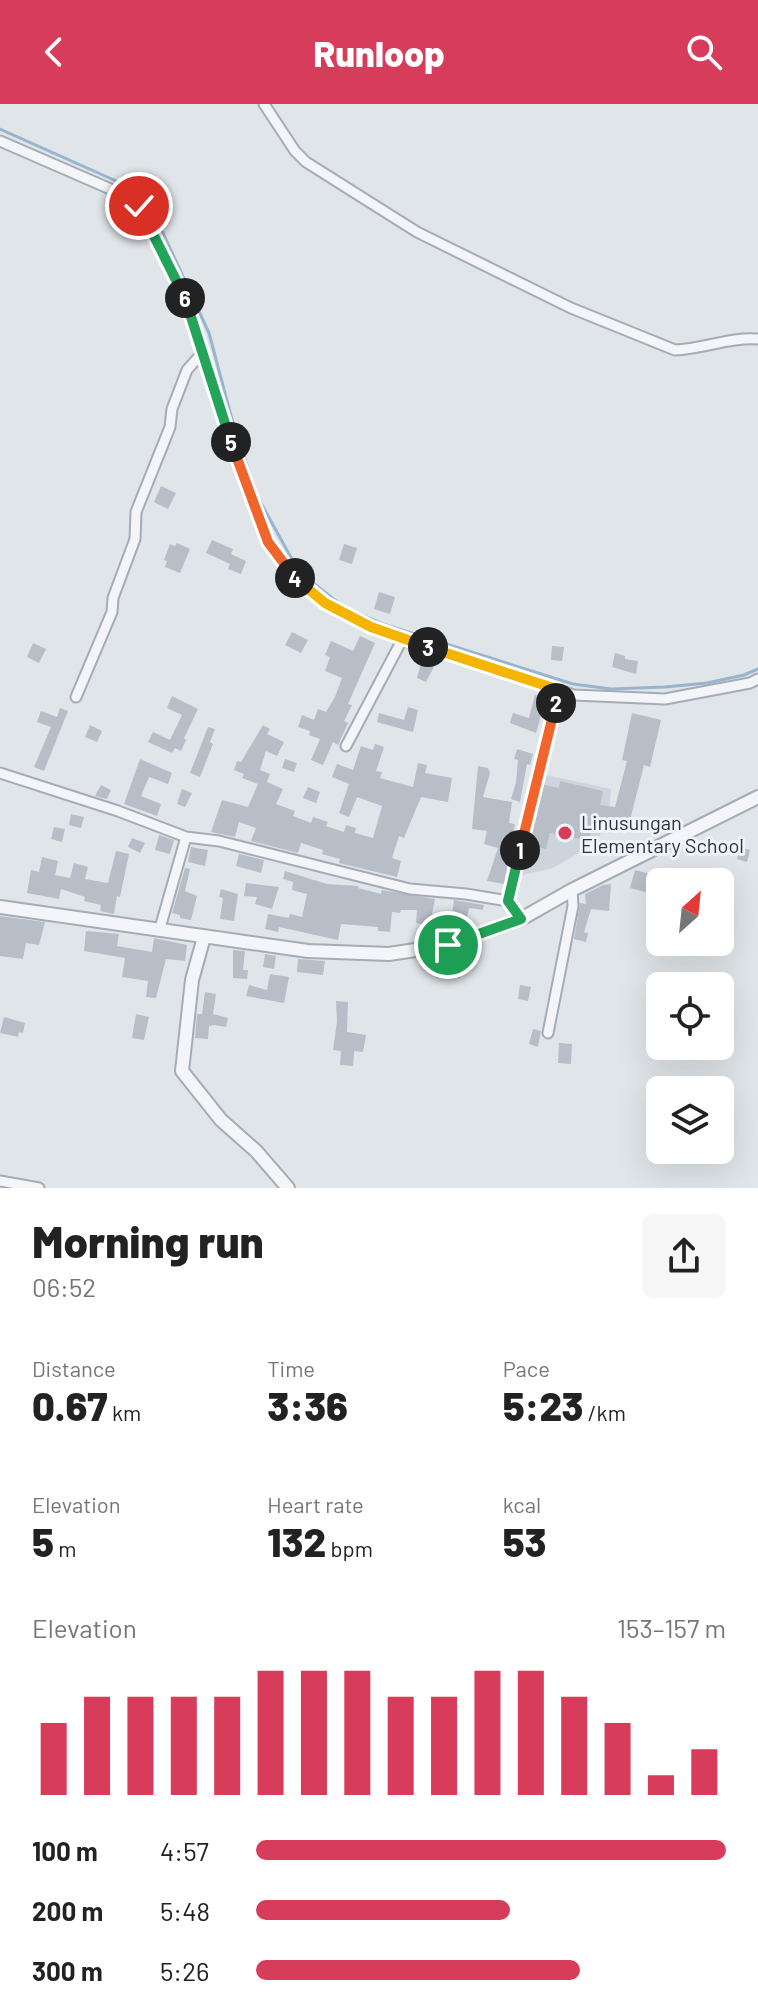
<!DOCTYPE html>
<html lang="en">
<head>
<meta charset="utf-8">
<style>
	:root { --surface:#fff; --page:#f6f6f6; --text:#222; --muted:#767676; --accent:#d73d5a }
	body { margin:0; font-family:Barlow,sans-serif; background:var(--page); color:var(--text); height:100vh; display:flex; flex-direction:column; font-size:30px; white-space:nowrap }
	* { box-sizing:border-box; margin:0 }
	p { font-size:26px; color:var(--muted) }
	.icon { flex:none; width:44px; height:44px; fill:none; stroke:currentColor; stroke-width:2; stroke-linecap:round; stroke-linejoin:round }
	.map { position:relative; height:1084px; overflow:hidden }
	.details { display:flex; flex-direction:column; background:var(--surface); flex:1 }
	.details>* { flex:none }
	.needle { width:52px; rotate:27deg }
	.tools { position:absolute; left:646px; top:764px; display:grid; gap:16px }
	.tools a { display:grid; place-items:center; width:88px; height:88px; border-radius:12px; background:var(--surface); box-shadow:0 8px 32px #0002; font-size:40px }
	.pin { position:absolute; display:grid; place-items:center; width:68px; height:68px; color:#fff; margin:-34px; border:4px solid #fff; border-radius:50%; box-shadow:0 2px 8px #0007 }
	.km { position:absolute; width:40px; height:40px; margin:-20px; border-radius:50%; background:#222; color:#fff; font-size:22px; line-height:40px; text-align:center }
	.round { display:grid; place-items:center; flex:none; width:84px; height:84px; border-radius:12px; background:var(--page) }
	.summary { display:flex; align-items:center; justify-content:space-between; height:136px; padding:0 32px }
	h1 { font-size:44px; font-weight:800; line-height:60px }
	.metrics { display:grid; grid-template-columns:repeat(3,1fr); gap:12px; height:136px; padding:8px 32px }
	.metrics div { display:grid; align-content:center }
	.metrics b { font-size:40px; font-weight:800 }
	.metrics small { font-size:22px; font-weight:400 }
	.metrics p { font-size:22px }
	.chart { height:224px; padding:16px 32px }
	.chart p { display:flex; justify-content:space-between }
	.chart svg { width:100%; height:144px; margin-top:8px; stroke:var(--accent); stroke-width:6 }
	ul { padding:0 32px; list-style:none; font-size:26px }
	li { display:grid; grid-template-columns:128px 96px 1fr; align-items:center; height:60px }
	li i { height:20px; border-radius:10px; background:var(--accent) }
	header { display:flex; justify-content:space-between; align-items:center; height:104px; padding:0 32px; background:var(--accent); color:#fff; font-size:36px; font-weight:800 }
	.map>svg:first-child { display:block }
	.built { fill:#ced4dc }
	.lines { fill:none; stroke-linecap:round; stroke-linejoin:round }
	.stream { stroke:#99b4cd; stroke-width:3 }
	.building { fill:#b7bec8 }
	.minor-casing { stroke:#a5acb5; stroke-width:13 }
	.tertiary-casing { stroke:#a5acb5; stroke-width:16 }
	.minor { stroke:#f3f5f8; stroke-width:9 }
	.tertiary { stroke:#f3f5f8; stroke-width:12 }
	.split-1-casing { stroke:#fff; stroke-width:16 }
	.split-2-casing { stroke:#fff; stroke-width:16 }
	.split-3-casing { stroke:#fff; stroke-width:16 }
	.split-4-casing { stroke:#fff; stroke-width:16 }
	.split-5-casing { stroke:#fff; stroke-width:16 }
	.split-6-casing { stroke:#fff; stroke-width:16 }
	.split-7-casing { stroke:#fff; stroke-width:16 }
	.split-1 { stroke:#22a559; stroke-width:10 }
	.split-2 { stroke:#f0652b; stroke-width:10 }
	.split-3 { stroke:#f5b400; stroke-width:10 }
	.split-4 { stroke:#f5b400; stroke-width:10 }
	.split-5 { stroke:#f0652b; stroke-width:10 }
	.split-6 { stroke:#22a559; stroke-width:10 }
	.split-7 { stroke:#22a559; stroke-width:10 }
	.poi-dot { fill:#d73d5a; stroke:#f0f3f7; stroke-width:3 }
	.labels { text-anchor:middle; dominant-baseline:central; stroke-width:6; stroke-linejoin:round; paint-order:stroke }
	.poi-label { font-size:20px; fill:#283243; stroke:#f0f3f7; text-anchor:start }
</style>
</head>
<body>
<header><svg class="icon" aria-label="back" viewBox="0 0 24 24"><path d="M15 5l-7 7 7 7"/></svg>Runloop<svg class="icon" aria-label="search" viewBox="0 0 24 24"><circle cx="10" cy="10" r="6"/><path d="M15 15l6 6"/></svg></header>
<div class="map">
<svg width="758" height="1084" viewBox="0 0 758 1084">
	<rect width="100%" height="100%" fill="#e0e5ea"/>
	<path class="built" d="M541 670 611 685 608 718 594 740 553 764 519 772Z"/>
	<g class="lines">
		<path class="stream" d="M0 25 114 76 152 105 209 229 231 312 256 390 299 468 345 504 383 520 573 580 611 585 665 583 707 579 744 571 758 565"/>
	</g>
	<path class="building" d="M161 382 176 389 168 405 154 398Z
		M212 436 233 445 231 450 246 457 241 470 228 465 230 460 206 449Z
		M177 439 190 445 180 469 165 463 167 457 164 456 170 440 175 442Z
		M344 440 357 444 352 460 339 456Z
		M379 488 395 493 390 510 374 505Z
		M292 528 308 536 301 549 285 541Z
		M360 532 375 539 348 600 352 601 344 617 348 619 338 641 333 638 323 661 311 656 320 635 309 631 310 627 298 623 302 611 314 616 318 605 326 608 335 593 342 574 325 567 330 553 325 551 331 537 353 547Z
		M33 539 46 545 39 559 27 553Z
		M552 542 564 543 562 557 551 556Z
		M615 549 625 552V555L638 557 636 570 612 563Z
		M423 551 438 555 426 578 417 574Z
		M535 591 546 594 536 629 510 619 513 609 529 614Z
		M172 592 198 605 184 634 186 636 181 647 175 644 172 649 148 638 153 628 170 636 182 611 167 604Z
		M408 603 418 606 413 628 377 618 379 609 404 616Z
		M60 604 68 607 44 667 34 663 51 623 37 618 41 607 57 613Z
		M632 609 661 616 650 663 644 661 629 720 605 714 604 719 593 717 589 737 550 729 546 745 529 741 544 681 559 684 560 677 603 687 600 701 615 703 627 657 622 656Z
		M90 621 102 627 97 638 85 633Z
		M263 621 270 625 267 630 284 638 277 652 266 647 260 666 270 670 267 678 283 685 276 700 295 707 293 712 311 719 313 713 328 718 326 722 344 728 346 721 356 724 355 729 373 734 382 702 357 693 349 713 339 709 349 680 332 673 337 660 353 666 361 642 373 646 375 640 384 643 376 667 382 668 380 674 413 683 418 659 427 661 425 669 452 674 448 698 421 693 404 734 399 732 392 754 401 757 397 773 339 759 340 755 322 750 323 746 301 739 298 749 251 737 256 724 239 718 235 733 211 728 222 696 248 703 258 680 242 674 244 670 234 666 237 657 241 658Z
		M208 623 215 625 210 638 213 640 200 673 190 669Z
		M517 645 533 650 530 661 527 660 520 698 511 695 516 678 518 656 514 655Z
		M140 655 172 669 168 680 149 673 141 692 161 700 157 712 124 700Z
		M285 655 297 659 294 668 282 664Z
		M478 662 488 664 490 669 483 693 512 698 509 719 515 720 504 780 487 777 498 744 484 740 487 727 472 725Z
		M101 681 111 686 107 695 95 692Z
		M308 683 320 688 316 699 303 694Z
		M182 685 192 689 185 703 177 700Z
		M71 710 84 713 81 724 69 721Z
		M54 723 65 725 62 738 51 735Z
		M159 731 174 736 170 750 155 746Z
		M132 734 145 739 140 749 128 743Z
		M191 743 208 746 205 762 188 758Z
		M740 743 750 746 747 758 737 755Z
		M116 747 129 750 120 793 117 792 114 810 100 807 101 801 84 797 85 793 61 785 59 795 27 789 31 766 39 768 42 753 58 757 55 771 70 774 74 759 88 763 85 775 108 779Z
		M239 750 264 756 261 769 236 762Z
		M185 764 190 765 185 787 197 792 191 816 180 814V811L172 809Z
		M635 766 662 773 657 791 630 784Z
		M285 767 327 780 359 782 358 784 381 790 382 786 435 795 432 810 445 812 444 825 416 819 417 806H401L400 809 392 808 390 828 378 827V823L341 820 338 836 279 823 278 828 265 825 268 810 289 814 290 810 302 813 307 790 292 786 293 778 283 775Z
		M246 779 279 783 272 805 255 800 257 793 244 792Z
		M611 780 609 807 591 805 584 828 588 829 586 838 574 835 580 799 586 800 585 790 603 781Z
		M221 785 238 790 234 817 220 815 223 794 219 793Z
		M454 796 484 801 483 806 469 804 466 819 451 818Z
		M0 812 45 818 39 841 26 839 23 855 0 852Z
		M86 827 119 830 117 842 152 848 154 834 187 841 185 857 166 855 156 894 146 893 148 877 122 873 125 854 84 847Z
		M233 846 245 847 243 866H248L247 875 233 874Z
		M265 850 276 852 274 865 263 863Z
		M298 855 325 857 323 871 297 868Z
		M270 870 289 873 284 899 246 892 249 881 267 886Z
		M520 881 531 883 528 897 518 895Z
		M205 888 216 890 213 910 228 914 226 923 214 921 209 922 208 935 195 934 197 910H202Z
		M336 897 348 898 347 928 366 931 363 948 354 947 353 962 340 961 341 947 333 946 337 918Z
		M136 910 149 913 144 936 132 934Z
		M4 913 25 919 23 929 19 928 18 933 0 929Z
		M533 925 541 927 538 943 529 940Z
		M559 939 572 940 571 960 558 959Z"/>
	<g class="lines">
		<g class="minor-casing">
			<path id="minor" d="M264 0 295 47 306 58 417 128 571 204 675 246C703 245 730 233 758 235
				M0 37 115 87 139 102 188 201 246 382 268 438 293 472 325 499 402 536 574 591 665 595 750 579 758 575
				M76 593 112 508 113 494 135 435 136 408 170 323 172 305 187 266 203 248
				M346 642 402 536
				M0 669 118 707 186 733 219 737 410 785 466 790 508 797 521 815
				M508 797 559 586
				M160 824 186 733
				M548 929 573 802 572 786
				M0 1077 39 1084"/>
		</g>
		<g class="tertiary-casing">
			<path id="tertiary" d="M0 803 308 847 389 850 448 841 521 815 572 786 758 693
				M204 833 192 876 182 967 221 1016 256 1047 288 1084"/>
		</g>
		<use href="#minor" class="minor"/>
		<use href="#tertiary" class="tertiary"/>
	</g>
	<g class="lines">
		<g class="split-1-casing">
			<path id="split-1" d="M448 841 521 815 508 797 520 746"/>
		</g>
		<g class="split-2-casing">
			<path id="split-2" d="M520 746 556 599"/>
		</g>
		<g class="split-3-casing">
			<path id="split-3" d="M428 543 559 586 556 599"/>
		</g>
		<g class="split-4-casing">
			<path id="split-4" d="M295 474 325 499 371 523 428 543"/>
		</g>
		<g class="split-5-casing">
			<path id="split-5" d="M231 338 268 438 295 474"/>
		</g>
		<g class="split-6-casing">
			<path id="split-6" d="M185 194 231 338"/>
		</g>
		<g class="split-7-casing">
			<path id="split-7" d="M139 102 185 194"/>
		</g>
		<use href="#split-1" class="split-1"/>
		<use href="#split-2" class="split-2"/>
		<use href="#split-3" class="split-3"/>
		<use href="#split-4" class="split-4"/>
		<use href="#split-5" class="split-5"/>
		<use href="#split-6" class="split-6"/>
		<use href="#split-7" class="split-7"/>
	</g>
	<circle class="poi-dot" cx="565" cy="729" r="8"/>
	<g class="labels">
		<g class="poi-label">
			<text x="581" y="718">Linusungan<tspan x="581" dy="23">Elementary School</tspan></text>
		</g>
	</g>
</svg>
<div class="tools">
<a><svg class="needle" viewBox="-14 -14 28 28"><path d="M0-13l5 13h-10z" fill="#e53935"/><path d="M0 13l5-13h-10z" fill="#767676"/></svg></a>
<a><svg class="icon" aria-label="locate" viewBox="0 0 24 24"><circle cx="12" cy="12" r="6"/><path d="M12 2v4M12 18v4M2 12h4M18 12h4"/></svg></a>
<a><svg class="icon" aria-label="layers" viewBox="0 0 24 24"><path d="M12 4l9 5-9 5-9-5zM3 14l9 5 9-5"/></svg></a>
</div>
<div class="pin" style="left:448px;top:841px;background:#1e9e55"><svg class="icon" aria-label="arrive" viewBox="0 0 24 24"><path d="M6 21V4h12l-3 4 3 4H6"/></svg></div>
<div class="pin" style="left:139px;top:102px;background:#d93025"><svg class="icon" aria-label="check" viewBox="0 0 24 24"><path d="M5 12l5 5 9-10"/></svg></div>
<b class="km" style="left:520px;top:746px">1</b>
<b class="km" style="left:556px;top:599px">2</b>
<b class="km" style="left:428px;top:543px">3</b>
<b class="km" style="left:295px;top:474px">4</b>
<b class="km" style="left:231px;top:338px">5</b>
<b class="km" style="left:185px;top:194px">6</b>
</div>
<section class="details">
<div class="summary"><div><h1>Morning run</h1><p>06:52</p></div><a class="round"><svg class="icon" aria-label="share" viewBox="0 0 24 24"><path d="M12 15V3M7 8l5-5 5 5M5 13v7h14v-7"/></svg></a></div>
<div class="metrics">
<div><p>Distance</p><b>0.67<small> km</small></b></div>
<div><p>Time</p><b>3:36</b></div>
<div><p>Pace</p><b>5:23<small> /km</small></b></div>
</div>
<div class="metrics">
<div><p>Elevation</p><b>5<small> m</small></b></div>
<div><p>Heart rate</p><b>132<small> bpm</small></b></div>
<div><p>kcal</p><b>53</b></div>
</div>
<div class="chart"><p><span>Elevation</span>153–157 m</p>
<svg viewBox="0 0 160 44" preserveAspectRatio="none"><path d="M5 44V22M15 44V14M25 44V14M35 44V14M45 44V14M55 44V6M65 44V6M75 44V6M85 44V14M95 44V14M105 44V6M115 44V6M125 44V14M135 44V22M145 44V38M155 44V30"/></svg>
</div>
<ul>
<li><b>100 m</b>4:57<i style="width:100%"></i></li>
<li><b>200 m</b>5:48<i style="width:54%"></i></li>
<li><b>300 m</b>5:26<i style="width:69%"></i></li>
</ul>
</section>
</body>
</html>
